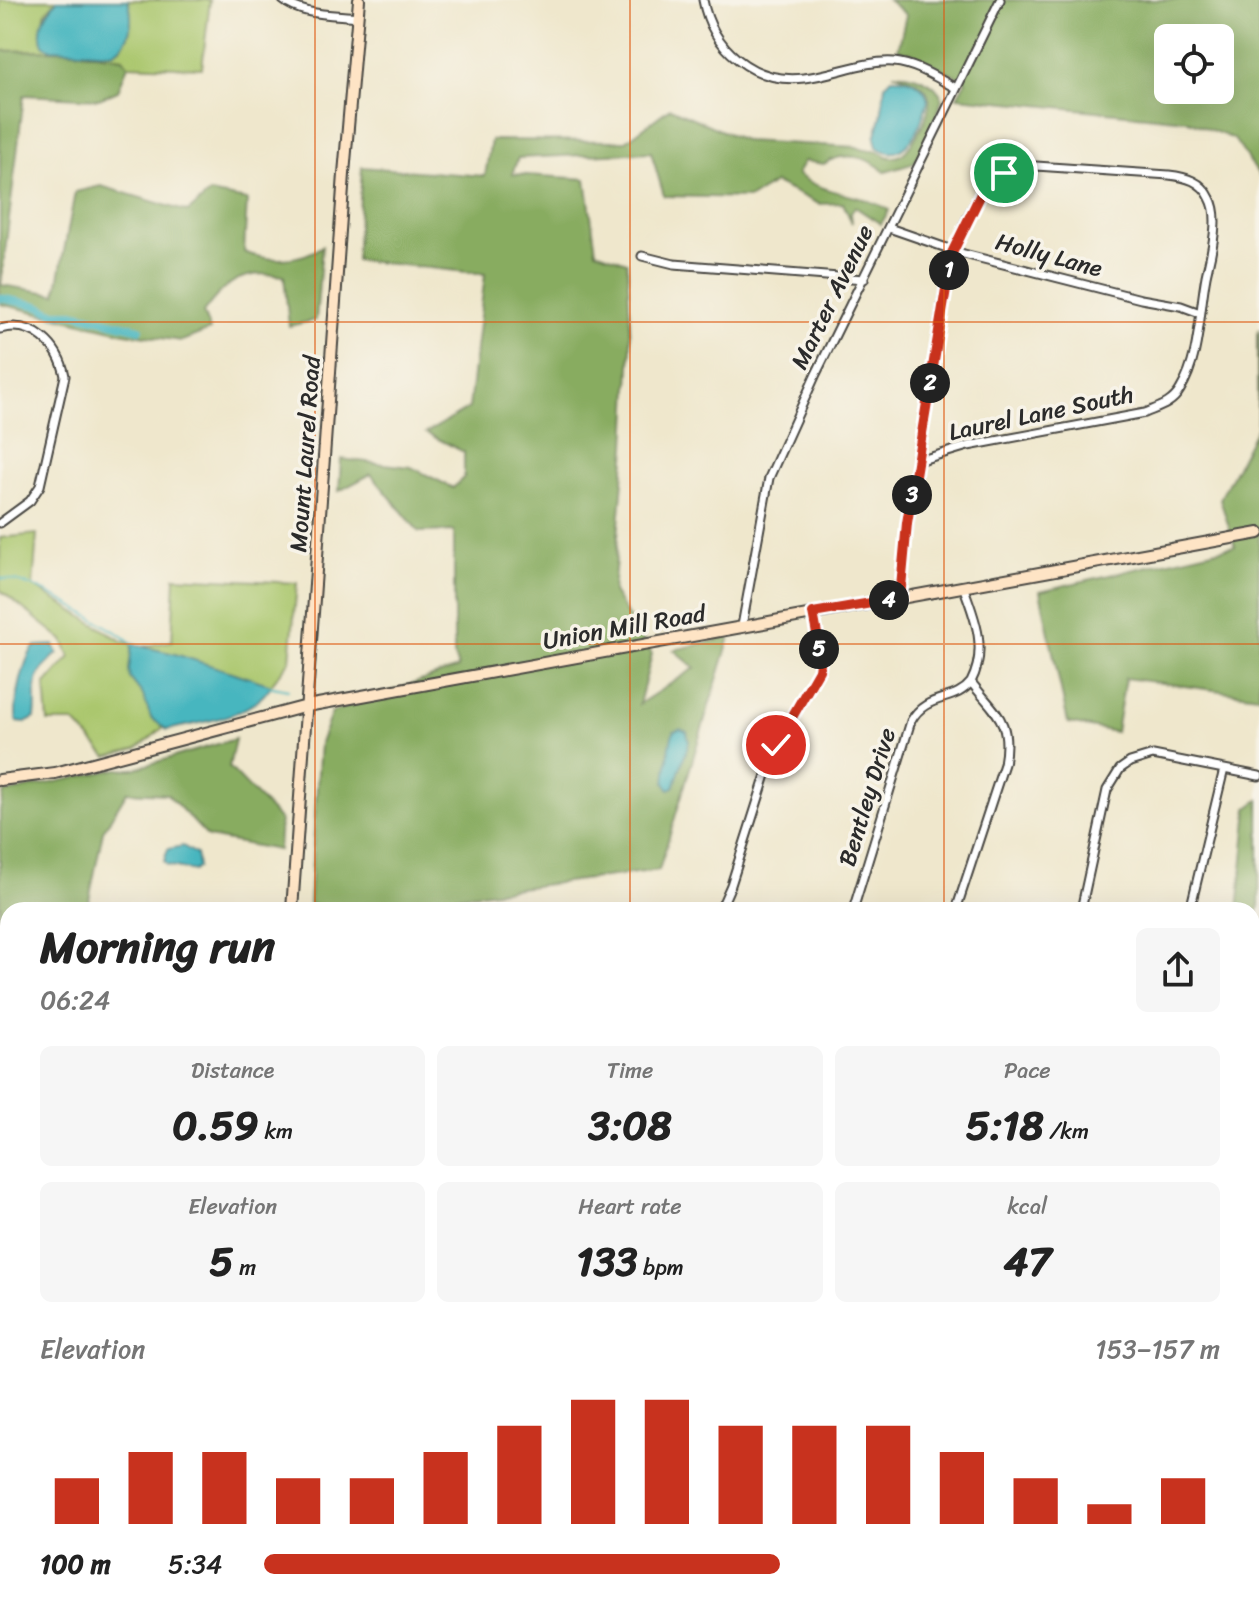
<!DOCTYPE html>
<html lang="en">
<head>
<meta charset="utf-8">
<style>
	:root { --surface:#fff; --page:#f6f6f6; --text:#222; --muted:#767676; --accent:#c8321e }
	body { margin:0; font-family:Sriracha,sans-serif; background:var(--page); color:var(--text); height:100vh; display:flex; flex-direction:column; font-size:30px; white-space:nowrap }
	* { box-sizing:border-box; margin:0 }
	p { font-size:26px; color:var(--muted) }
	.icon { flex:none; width:44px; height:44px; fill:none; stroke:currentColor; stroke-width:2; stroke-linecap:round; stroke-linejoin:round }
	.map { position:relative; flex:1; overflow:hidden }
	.side { position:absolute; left:0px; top:902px; width:1260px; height:708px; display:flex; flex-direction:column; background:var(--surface); border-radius:24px 24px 0 0; box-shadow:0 8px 32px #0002 }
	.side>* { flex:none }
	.controls { position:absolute; left:1154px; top:24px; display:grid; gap:16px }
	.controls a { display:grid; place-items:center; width:80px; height:80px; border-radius:12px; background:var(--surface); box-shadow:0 8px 32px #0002; font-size:40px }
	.pin { position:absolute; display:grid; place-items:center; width:68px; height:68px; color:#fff; margin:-34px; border:4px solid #fff; border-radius:50%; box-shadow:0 2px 8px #0007 }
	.km { position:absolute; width:40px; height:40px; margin:-20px; border-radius:50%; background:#222; color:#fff; font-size:22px; line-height:40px; text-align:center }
	.round { display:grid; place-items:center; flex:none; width:84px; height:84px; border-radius:12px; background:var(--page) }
	.summary { display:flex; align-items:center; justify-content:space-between; height:136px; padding:0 40px }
	h1 { font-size:44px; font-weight:800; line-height:60px }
	.metrics { display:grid; grid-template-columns:repeat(3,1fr); gap:12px; height:136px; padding:8px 40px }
	.metrics div { display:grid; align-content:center; border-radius:12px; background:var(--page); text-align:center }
	.metrics b { font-size:40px; font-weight:800 }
	.metrics small { font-size:22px; font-weight:400 }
	.metrics p { font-size:22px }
	.chart { height:224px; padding:16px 40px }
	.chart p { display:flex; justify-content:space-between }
	.chart svg { width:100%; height:144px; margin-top:8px; stroke:var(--accent); stroke-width:6 }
	ul { padding:0 40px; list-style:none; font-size:26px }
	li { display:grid; grid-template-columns:128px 96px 1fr; align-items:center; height:60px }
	li i { height:20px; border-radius:10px; background:var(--accent) }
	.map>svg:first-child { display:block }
	.green { fill:#abc76e; stroke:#6b794c; stroke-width:2 }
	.forest { fill:#88ac61; stroke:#5a6c46; stroke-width:2; fill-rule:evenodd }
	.water { fill:#46b6bf; stroke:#387075; stroke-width:2 }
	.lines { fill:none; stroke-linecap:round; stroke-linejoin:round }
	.stream { stroke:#46b6bf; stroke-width:2 }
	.canal { stroke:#46b6bf; stroke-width:8 }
	.street-casing { stroke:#484743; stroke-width:11 }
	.secondary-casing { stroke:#484743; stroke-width:14 }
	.street { stroke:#fff; stroke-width:7 }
	.secondary { stroke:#fee4c5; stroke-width:10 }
	.route-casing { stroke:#fff; stroke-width:16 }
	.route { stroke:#c8321e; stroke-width:10 }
	.grid { fill:none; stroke:#df570e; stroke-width:2; stroke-opacity:0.55 }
	.labels { text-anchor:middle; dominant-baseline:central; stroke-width:7; stroke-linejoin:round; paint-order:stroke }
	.street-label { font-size:24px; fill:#2b2b2b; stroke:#f7f3e8 }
</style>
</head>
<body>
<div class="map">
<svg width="1259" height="1610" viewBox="0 0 1259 1610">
	<rect width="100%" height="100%" fill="#f7f3e8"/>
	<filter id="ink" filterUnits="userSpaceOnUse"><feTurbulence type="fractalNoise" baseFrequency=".0125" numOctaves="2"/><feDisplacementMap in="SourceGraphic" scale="16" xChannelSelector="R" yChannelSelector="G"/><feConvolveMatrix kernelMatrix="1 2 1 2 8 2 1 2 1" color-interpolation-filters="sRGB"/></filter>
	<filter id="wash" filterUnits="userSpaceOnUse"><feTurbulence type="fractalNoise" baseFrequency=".006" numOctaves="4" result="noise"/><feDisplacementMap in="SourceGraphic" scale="32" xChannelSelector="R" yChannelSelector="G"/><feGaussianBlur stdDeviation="1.8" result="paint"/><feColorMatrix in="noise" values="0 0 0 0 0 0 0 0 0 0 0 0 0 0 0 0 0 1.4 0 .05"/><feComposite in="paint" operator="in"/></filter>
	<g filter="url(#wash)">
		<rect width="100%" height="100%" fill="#efe7cc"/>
		<path class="green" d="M0 0H57L45 13 43 45C52 50 99 53 112 53 132 44 134 18 128 0H210L202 68 128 65 122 58 67 50 0 51Z
			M37 534 33 586 122 641 142 647 172 641 175 577 297 583 290 660 267 690 175 718 137 749 107 757 74 722H48L45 685 70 657 63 640 0 590V538Z"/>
		<path class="forest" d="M888 0H1259V175L1234 139 1186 120 957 97 966 81 910 52 898 50 906 15ZM1168 38H1220V90H1168Z
			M67 50 123 58 128 65 118 91 99 99 24 95 1 285 56 294 75 192 101 186 188 212 210 193 247 200 244 252C268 262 301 262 322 246L316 320 289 326 284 276C243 269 226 281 203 313L210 330 182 341 125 333 0 304V51Z
			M893 73C910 73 936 80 942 98L939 110 915 163 885 172C869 156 843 151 824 164L804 161 797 174C826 196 858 192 889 210L881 224 855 207 851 213 852 223 843 203 819 204 775 183 750 198 664 196 651 152 518 158 512 174 586 179 596 251 627 262 631 347 626 447 613 592 652 654 639 704 695 668 674 650 730 637 659 870 450 897 421 910H348L309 904 320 743 332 712 458 668 454 655V531L419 532 371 474 339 491 341 459 411 467 453 488 464 477V452L426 433 469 408 485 274 356 260 362 167 485 176 491 140 626 141 670 108 745 141 857 147C864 151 868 150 875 151 880 151 882 154 886 156 905 163 915 138 922 126 939 92 926 83 893 73Z
			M1259 331V498L1256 501 1259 507V696L1125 678 1116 732 1068 723 1040 591 1235 546 1220 499 1257 427V334Z
			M235 739 229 767 280 820 278 850 208 837 167 794 127 792 103 831 87 910H8V1468H5L0 1488V810L4 793 117 769H133Z
			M1259 800V905L1252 934V910H1238L1248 808Z
			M1252 1181 1259 1182V1459L1252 1456Z
			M1252 1468 1259 1471V1493L1256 1495 1259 1500V1610L1252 1602Z
			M0 1552 8 1556V1602H19L18 1610H0L5 1579 0 1577Z
			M167 1602H223L222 1610H166Z
			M390 1602H885L877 1610H391Z"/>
		<path class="water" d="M57 0H128C134 19 132 43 112 53L51 49 43 45C36 25 46 15 57 0Z
			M892 78C908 77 925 83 928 100 922 123 906 168 877 147L875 138 881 117 885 85Z
			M132 644 175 654 269 684 270 687C250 718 200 722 167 730L151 718 143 695 130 678 129 670Z
			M54 645 58 653C27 681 39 685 35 718L25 723 17 722C13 708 24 654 36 646Z
			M680 729 687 732 689 742 674 787 669 789 665 783C666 772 670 738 674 731Z
			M183 846 196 854 198 867 194 871 167 865 164 861 168 849Z"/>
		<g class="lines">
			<path class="stream" d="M0 578C40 583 74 608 108 627 117 633 126 636 133 645
				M268 686 288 690
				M1252 1283 1259 1282
				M461 1602 478 1610
				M366 1610 374 1602"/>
			<path class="canal" d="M0 298 39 306 54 313H73L140 329"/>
		</g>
	</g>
	<g filter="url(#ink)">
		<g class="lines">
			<g class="street-casing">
				<path id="street" d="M283 0C302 16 334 14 358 17
					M703 0C712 48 753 84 804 78 834 75 864 60 894 62 916 64 937 78 956 88
					M889 228 964 254 1141 299 1181 306 1200 313
					M642 256 674 264 864 279
					M0 329C33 320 59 345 65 376L40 486 30 501 0 523
					M963 586C975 618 988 649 971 682
					M900 598C906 527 918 456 930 385 940 322 944 245 983 191 995 174 1016 167 1036 166L1169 175C1186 177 1202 181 1210 198 1214 205 1215 213 1215 221 1215 240 1210 258 1206 276 1199 313 1200 358 1180 390 1172 404 1159 407 1145 413L968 446 918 461
					M742 626 769 478 816 374 1000 0
					M1224 769 1259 776
					M720 910 731 885 773 753 819 670 821 655 813 613
					M853 910 911 721C926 693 955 703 971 682 996 714 1012 720 1004 764L956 910
					M1081 910 1107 790 1120 769 1130 762 1153 755 1224 769 1190 910
					M1252 1557 1259 1553
					M982 1602 994 1610
					M1163 1610 1175 1602"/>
			</g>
			<g class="secondary-casing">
				<path id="secondary" d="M0 780 55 773 307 706 1259 533
					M292 910 344 174 359 0
					M241 1610 242 1602"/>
			</g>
			<use href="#street" class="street"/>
			<use href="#secondary" class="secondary"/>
		</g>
	</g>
	<g class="lines" filter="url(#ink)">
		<g class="route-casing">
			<path id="route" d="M776 745 819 670 821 655 813 613 900 598 907 523 952 253 982 192 1004 173"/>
		</g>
		<use href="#route" class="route"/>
	</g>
	<path class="grid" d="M315 0V910M630 0V910M944 0V910M0 322H1259M0 644H1259M0 966H8M1252 966H1259M0 1288H8M1252 1288H1259M315 1602V1610M630 1602V1610M944 1602V1610"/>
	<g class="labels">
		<g class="street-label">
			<text transform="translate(1049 255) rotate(15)">Holly Lane</text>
			<text transform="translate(832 297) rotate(-64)">Marter Avenue</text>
			<text transform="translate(1041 413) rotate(-12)">Laurel Lane South</text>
			<text transform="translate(305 454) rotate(-86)">Mount Laurel Road</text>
			<text transform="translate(624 627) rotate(-10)">Union Mill Road</text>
			<text transform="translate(867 797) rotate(-73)">Bentley Drive</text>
		</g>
	</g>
</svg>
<div class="controls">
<a><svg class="icon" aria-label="locate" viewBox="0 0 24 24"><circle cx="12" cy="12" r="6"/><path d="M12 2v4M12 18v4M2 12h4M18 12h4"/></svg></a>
</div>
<div class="pin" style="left:1004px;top:173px;background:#1e9e55"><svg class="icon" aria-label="arrive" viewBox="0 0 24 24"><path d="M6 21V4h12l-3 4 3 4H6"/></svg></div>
<div class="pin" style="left:776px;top:745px;background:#d93025"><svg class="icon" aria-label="check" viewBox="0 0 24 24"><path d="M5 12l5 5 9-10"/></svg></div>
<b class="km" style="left:949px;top:270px">1</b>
<b class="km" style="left:930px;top:383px">2</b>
<b class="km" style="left:912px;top:495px">3</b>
<b class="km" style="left:889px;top:600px">4</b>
<b class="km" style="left:819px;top:649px">5</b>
<section class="side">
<div class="summary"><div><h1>Morning run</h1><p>06:24</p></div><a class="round"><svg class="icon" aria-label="share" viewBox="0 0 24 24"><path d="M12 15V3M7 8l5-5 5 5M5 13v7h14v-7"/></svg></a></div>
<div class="metrics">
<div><p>Distance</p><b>0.59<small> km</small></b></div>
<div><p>Time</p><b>3:08</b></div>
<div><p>Pace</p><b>5:18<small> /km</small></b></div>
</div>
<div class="metrics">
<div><p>Elevation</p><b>5<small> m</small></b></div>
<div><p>Heart rate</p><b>133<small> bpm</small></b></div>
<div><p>kcal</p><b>47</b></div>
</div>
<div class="chart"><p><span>Elevation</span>153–157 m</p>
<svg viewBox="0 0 160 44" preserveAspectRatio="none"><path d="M5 44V30M15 44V22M25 44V22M35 44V30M45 44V30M55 44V22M65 44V14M75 44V6M85 44V6M95 44V14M105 44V14M115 44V14M125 44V22M135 44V30M145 44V38M155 44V30"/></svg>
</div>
<ul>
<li><b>100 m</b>5:34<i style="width:54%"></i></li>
</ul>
</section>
</div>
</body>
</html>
